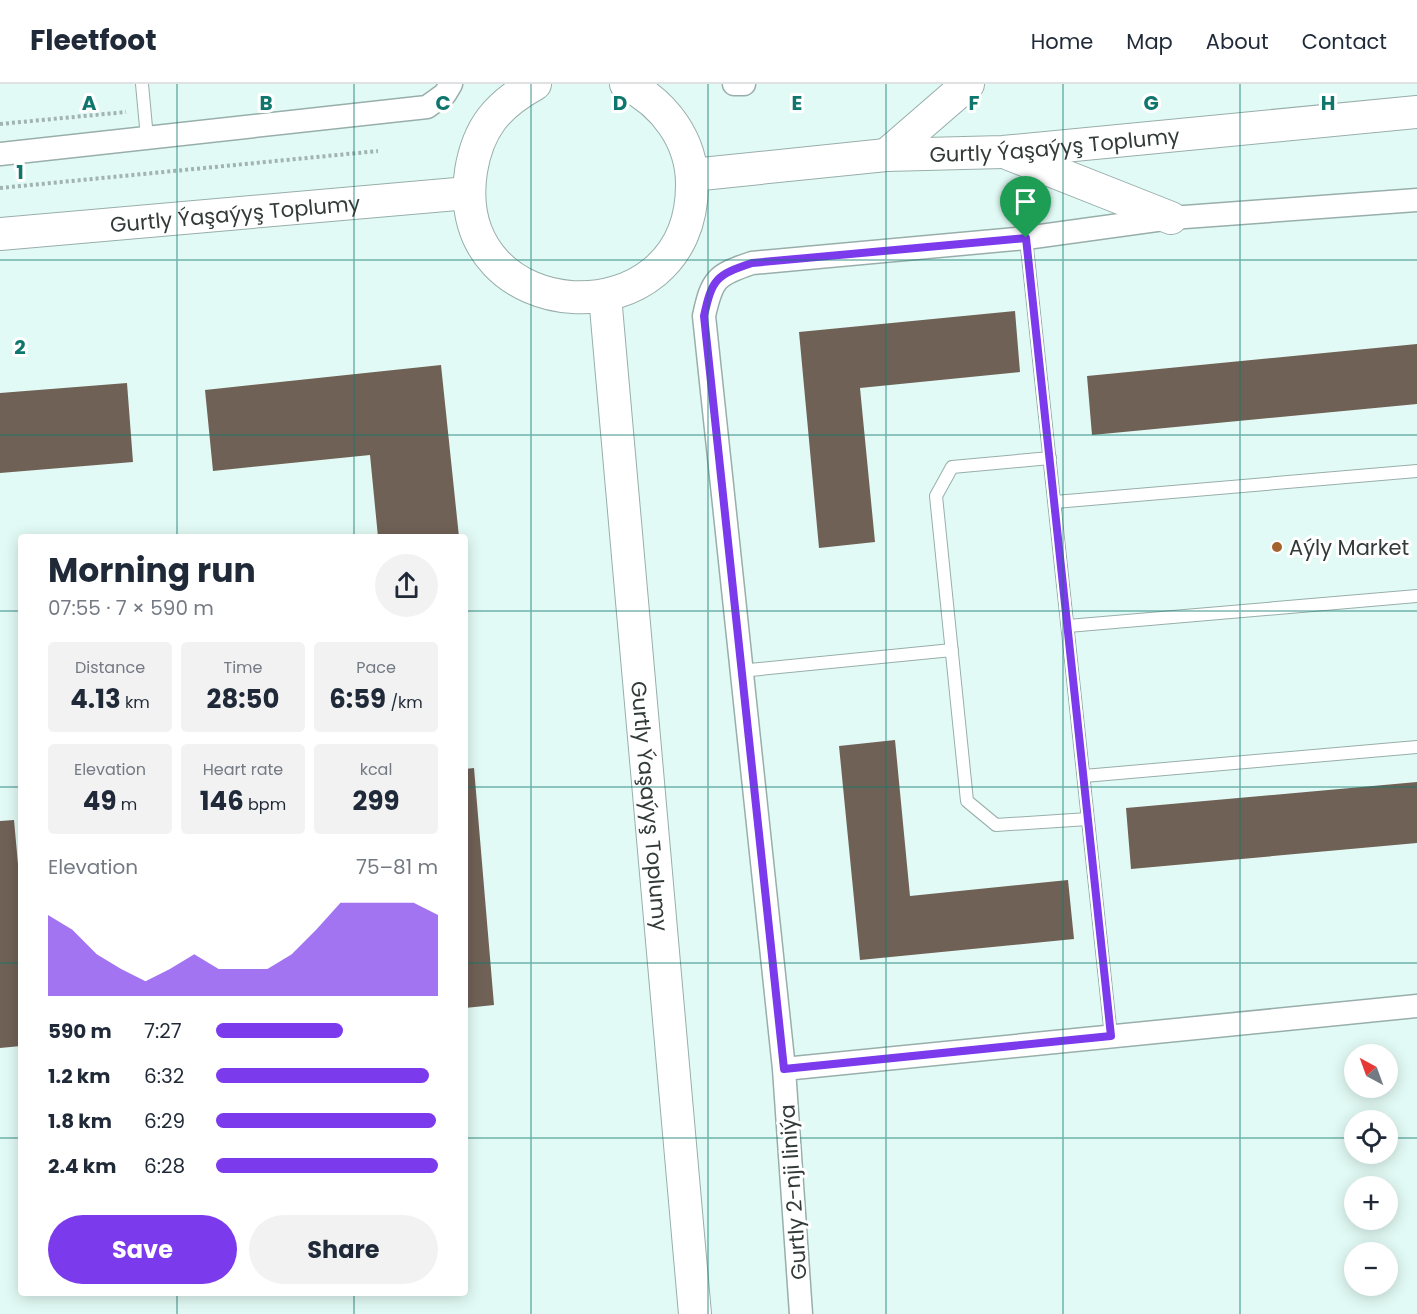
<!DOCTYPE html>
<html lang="en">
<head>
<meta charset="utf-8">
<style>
	:root { --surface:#fff; --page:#f2f2f3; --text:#1f2937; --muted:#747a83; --line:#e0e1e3; --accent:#7c3aed }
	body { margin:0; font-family:Poppins,sans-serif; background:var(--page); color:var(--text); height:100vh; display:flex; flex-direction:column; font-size:22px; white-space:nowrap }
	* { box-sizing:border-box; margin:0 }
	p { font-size:20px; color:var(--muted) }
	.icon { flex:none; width:33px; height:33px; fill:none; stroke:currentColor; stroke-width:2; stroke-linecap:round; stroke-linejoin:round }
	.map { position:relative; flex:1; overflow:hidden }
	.panel { position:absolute; left:18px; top:450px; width:450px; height:762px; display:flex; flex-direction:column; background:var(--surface); border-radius:6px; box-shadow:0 3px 15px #0003 }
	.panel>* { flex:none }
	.needle { width:39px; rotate:319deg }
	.buttons { position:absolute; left:1344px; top:960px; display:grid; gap:12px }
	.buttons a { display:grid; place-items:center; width:54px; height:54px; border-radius:50%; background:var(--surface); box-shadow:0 3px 15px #0003; font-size:30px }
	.pin { position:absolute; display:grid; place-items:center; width:51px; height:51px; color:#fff; margin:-62px -26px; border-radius:50% 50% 50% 0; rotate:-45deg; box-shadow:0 0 6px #0007 }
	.pin .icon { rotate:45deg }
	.round { display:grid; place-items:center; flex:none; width:63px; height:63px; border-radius:32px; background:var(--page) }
	.headline { display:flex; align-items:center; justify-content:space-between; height:102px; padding:0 30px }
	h1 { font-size:33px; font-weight:700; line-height:45px }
	.stats { display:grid; grid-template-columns:repeat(3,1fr); gap:9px; height:102px; padding:6px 30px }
	.stats div { display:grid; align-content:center; border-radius:6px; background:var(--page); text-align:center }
	.stats b { font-size:26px; font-weight:700 }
	.stats small { font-size:16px; font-weight:400 }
	.stats p { font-size:16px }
	.chart { height:168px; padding:12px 30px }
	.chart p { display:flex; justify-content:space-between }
	.chart svg { width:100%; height:108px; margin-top:6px; fill:var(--accent); opacity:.7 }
	.button { display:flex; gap:12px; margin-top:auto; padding:12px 30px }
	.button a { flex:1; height:69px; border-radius:36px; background:var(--accent); color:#fff; font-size:24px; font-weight:700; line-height:69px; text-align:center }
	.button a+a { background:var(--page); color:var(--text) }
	ul { padding:0 30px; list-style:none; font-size:20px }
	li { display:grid; grid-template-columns:96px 72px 1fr; align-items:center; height:45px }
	li i { height:15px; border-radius:8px; background:var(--accent) }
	header { display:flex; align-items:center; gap:36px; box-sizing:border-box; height:84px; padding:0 30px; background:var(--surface); border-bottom:2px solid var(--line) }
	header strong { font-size:28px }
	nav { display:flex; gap:33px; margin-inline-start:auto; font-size:21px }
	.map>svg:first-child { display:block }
	.building { fill:#706156 }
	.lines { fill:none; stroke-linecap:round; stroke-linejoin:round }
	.lane-casing { stroke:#98aeaa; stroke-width:14 }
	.street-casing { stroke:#98aeaa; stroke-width:25 }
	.secondary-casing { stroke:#98aeaa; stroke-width:34 }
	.path { stroke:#a1b4b0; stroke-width:4; stroke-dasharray:3 3; stroke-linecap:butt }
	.lane { stroke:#fff; stroke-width:12 }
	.street { stroke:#fff; stroke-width:22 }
	.secondary { stroke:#fff; stroke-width:32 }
	.route-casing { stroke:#fff; stroke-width:12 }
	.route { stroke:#7c3aed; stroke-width:8 }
	.grid { fill:none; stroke:#0f766e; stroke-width:1.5; stroke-opacity:0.55 }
	.poi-dot { fill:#a4622e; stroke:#fff; stroke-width:2 }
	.labels { text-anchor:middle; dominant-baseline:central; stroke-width:6; stroke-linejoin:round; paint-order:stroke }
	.street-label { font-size:21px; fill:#323b39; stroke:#fff }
	.poi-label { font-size:21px; fill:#323b39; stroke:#fff; text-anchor:start }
	.grid-label { font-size:20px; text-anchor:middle; font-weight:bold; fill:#0f766e; stroke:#fff; stroke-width:6; stroke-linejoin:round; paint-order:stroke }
</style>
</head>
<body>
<header>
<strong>Fleetfoot</strong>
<nav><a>Home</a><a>Map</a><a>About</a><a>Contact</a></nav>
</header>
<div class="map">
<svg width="1417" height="1230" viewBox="0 0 1417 1230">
	<rect width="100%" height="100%" fill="#e2faf5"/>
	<path class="building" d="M1015 227 1020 288 860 304 875 458 819 464 799 248Z
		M1417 260V320L1092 351 1087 292Z
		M441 281 459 453H378L370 371 213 387 205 306Z
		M127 299 133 378 0 389V309Z
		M895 656 910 812 1068 796 1074 855 860 876 839 662Z
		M474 684 494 921 465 924V685Z
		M1417 698V759L1131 785 1126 724Z
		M14 736 21 813V962L0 964V737Z"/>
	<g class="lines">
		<g class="lane-casing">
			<path id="lane" d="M142 0 147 54
				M1026 154 1111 952
				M1050 374 952 383 936 412 967 717 996 741 1088 735
				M1055 418 1417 387
				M1068 542 1417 512
				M740 587 952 566
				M1084 692 1417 663"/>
		</g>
		<g class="street-casing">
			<path id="street" d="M734 0H744
				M0 70 427 23 445 10 451 0
				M784 985 1417 922
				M801 1230 784 985 704 232C712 195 716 191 752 179L1026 154 1171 134 1417 116"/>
		</g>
		<g class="secondary-casing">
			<g id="secondary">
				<path d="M535 0C497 21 478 44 471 87 447 246 693 260 692 100 692 56 664 19 626 0"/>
				<path d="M1009 70 1171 134"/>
				<path d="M886 71 968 0"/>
				<path id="s1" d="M692 91 886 71 1003 68 1417 28"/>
				<path id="s2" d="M0 150 468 109"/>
				<path id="s3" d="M605 212 695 1230"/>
			</g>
		</g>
		<path class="path" d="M0 40 126 28
			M0 104 378 67"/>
		<use href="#lane" class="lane"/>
		<use href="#street" class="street"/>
		<use href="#secondary" class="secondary"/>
	</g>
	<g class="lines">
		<g class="route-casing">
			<path id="route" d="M1026 154 1111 952 784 985 704 232C712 195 716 191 752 179Z"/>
		</g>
		<use href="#route" class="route"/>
	</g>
	<path class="grid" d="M177 0V453M354 0V453M531 0V1230M708 0V1230M886 0V1230M1063 0V1230M1240 0V1230M0 176H1417M0 351H1417M0 527H21M465 527H1417M0 703H21M465 703H1417M0 879H21M465 879H1417M0 1054H21M465 1054H1354M1388 1054H1417M177 1209V1230M354 1209V1230"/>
	<circle class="poi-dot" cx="1277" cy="463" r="6"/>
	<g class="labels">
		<g class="street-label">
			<text stroke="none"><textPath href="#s1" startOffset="364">Gurtly Ýaşaýyş Toplumy</textPath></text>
			<text stroke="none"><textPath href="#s2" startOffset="236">Gurtly Ýaşaýyş Toplumy</textPath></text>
			<text stroke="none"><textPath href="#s3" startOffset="512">Gurtly Ýaşaýyş Toplumy</textPath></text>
			<text transform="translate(793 1108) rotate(-94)">Gurtly 2-nji liniýa</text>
		</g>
		<g class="poi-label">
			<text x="1289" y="463">Aýly Market</text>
		</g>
	</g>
	<g class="grid-label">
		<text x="89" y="26">A</text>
		<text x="266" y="26">B</text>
		<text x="443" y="26">C</text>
		<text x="620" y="26">D</text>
		<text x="797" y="26">E</text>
		<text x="974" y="26">F</text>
		<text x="1151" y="26">G</text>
		<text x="1328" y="26">H</text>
		<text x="20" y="95">1</text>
		<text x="20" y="270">2</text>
	</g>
</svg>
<div class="buttons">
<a><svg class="needle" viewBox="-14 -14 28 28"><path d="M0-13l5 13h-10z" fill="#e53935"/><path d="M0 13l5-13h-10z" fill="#747a83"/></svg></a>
<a><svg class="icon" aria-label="locate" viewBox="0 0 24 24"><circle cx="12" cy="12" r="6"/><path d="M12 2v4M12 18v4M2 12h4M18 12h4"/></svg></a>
<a>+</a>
<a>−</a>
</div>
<div class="pin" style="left:1026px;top:154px;background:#1e9e55"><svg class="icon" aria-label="arrive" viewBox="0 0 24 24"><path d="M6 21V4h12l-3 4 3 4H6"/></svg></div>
<section class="panel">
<div class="headline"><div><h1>Morning run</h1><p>07:55 · 7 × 590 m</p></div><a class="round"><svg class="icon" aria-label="share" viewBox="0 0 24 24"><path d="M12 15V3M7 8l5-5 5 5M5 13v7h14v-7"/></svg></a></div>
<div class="stats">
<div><p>Distance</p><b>4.13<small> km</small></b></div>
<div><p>Time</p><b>28:50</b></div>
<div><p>Pace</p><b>6:59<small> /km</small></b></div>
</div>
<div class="stats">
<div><p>Elevation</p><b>49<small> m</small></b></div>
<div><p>Heart rate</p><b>146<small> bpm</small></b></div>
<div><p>kcal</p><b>299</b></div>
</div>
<div class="chart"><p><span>Elevation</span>75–81 m</p>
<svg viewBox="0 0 160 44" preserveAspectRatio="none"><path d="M0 44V11L10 17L20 27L30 33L40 38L50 33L60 27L70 33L80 33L90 33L100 27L110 17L120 6L130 6L140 6L150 6L160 11V44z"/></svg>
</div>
<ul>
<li><b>590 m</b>7:27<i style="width:57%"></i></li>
<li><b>1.2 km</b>6:32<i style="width:96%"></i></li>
<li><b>1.8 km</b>6:29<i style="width:99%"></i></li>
<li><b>2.4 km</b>6:28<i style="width:100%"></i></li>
</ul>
<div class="button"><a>Save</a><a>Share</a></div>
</section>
</div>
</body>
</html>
